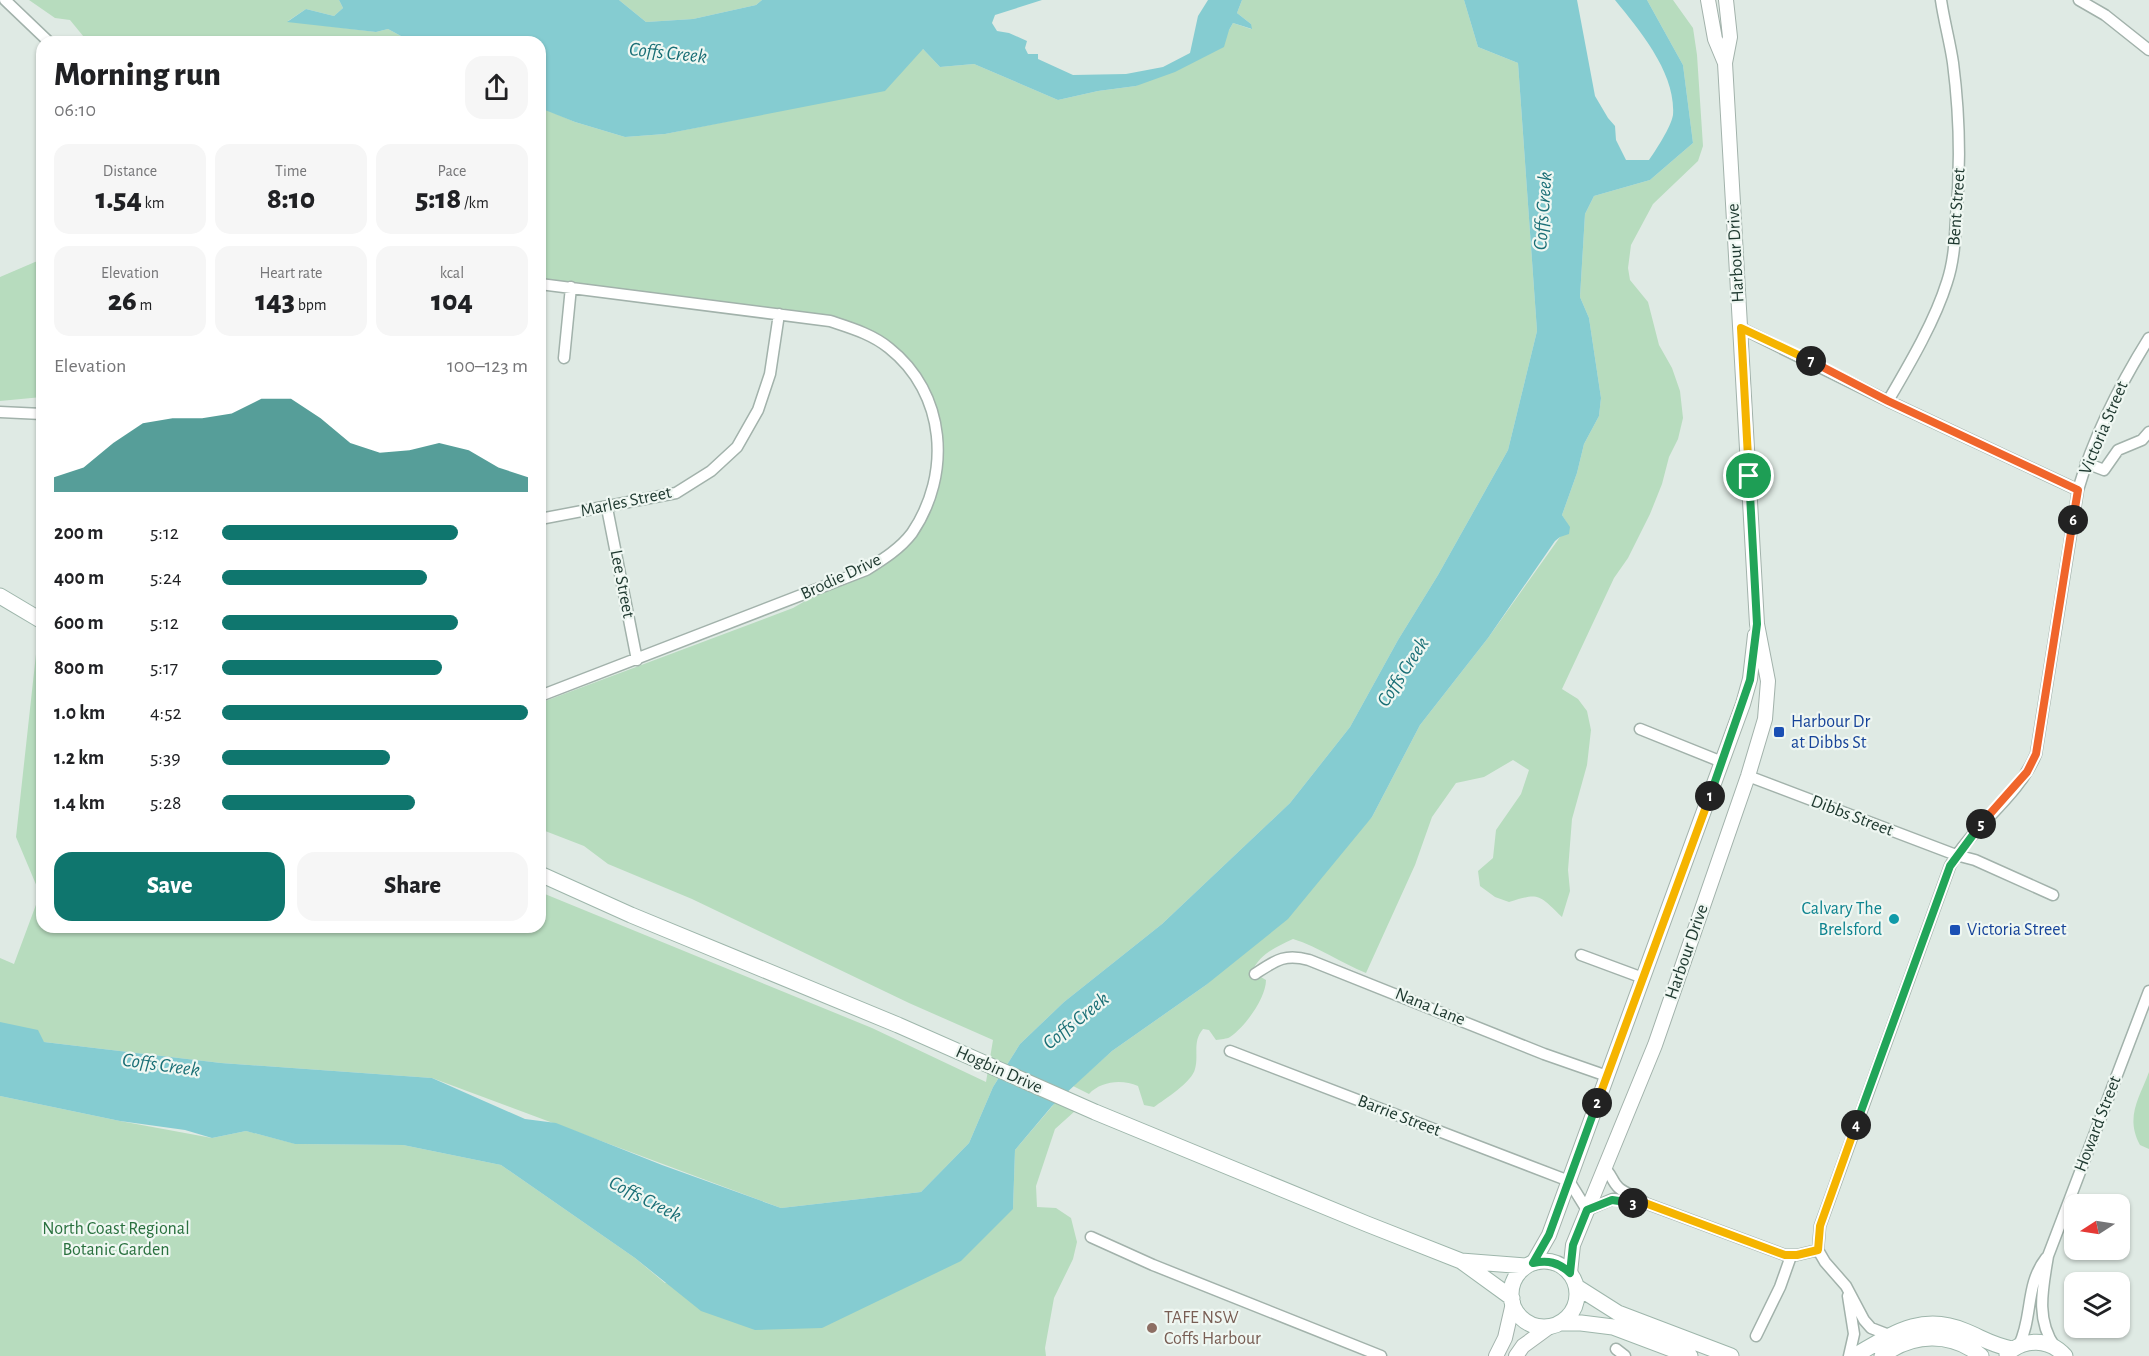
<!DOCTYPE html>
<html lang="en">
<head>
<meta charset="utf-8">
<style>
	:root { --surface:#fff; --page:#f6f6f6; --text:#202124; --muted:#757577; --accent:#0f766e }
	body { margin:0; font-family:"Alegreya Sans",sans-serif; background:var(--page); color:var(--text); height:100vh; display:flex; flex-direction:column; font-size:22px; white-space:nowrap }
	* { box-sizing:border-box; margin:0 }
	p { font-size:20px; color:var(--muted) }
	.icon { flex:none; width:33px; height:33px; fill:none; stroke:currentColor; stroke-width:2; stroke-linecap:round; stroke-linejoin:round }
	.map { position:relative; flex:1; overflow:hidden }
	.details { position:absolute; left:36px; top:36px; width:510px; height:897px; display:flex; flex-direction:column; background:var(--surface); border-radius:18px; box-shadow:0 2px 4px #0004 }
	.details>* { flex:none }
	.needle { width:39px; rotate:258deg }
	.tools { position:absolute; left:2064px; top:1194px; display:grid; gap:12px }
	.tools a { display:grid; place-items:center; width:66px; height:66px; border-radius:12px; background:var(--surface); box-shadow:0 2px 4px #0004; font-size:30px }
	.pin { position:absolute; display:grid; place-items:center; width:51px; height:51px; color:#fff; margin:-26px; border:3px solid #fff; border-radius:50%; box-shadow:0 2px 6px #0007 }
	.km { position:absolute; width:30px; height:30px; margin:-15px; border-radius:50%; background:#222; color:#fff; font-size:16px; line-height:30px; text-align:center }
	.round { display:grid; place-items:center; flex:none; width:63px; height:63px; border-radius:18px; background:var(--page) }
	.headline { display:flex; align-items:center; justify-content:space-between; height:102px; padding:0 18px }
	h1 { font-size:33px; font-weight:800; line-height:45px }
	.metrics { display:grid; grid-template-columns:repeat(3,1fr); gap:9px; height:102px; padding:6px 18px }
	.metrics div { display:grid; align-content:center; border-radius:15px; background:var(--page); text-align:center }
	.metrics b { font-size:30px; font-weight:800 }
	.metrics small { font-size:16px; font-weight:400 }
	.metrics p { font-size:16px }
	.chart { height:168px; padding:12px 18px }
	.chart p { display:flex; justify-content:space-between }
	.chart svg { width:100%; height:108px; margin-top:6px; fill:var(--accent); opacity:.7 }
	.action { display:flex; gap:12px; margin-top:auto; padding:12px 18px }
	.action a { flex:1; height:69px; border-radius:18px; background:var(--accent); color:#fff; font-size:24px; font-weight:800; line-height:69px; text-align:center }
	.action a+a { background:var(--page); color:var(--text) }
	ul { padding:0 18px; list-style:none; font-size:20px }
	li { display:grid; grid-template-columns:96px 72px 1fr; align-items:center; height:45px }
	li i { height:15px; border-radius:8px; background:var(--accent) }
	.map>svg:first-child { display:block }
	.green { fill:#b7dcbe }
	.water { fill:#85ccd1 }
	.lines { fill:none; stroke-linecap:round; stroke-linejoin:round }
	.minor-casing { stroke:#a2b2ab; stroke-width:13 }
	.tertiary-casing { stroke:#a2b2ab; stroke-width:16 }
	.secondary-casing { stroke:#9eb6ab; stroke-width:17 }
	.minor { stroke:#fff; stroke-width:10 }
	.tertiary { stroke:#fff; stroke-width:14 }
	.secondary { stroke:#fff; stroke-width:15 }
	.split-1-casing { stroke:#fff; stroke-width:12 }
	.split-2-casing { stroke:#fff; stroke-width:12 }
	.split-3-casing { stroke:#fff; stroke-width:12 }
	.split-4-casing { stroke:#fff; stroke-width:12 }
	.split-5-casing { stroke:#fff; stroke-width:12 }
	.split-6-casing { stroke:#fff; stroke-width:12 }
	.split-7-casing { stroke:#fff; stroke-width:12 }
	.split-8-casing { stroke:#fff; stroke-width:12 }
	.split-1 { stroke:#22a559; stroke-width:8 }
	.split-2 { stroke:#f5b400; stroke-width:8 }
	.split-3 { stroke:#22a559; stroke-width:8 }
	.split-4 { stroke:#f5b400; stroke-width:8 }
	.split-5 { stroke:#22a559; stroke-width:8 }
	.split-6 { stroke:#f0652b; stroke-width:8 }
	.split-7 { stroke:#f0652b; stroke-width:8 }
	.split-8 { stroke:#f5b400; stroke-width:8 }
	.transit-dot { fill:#1a4fb4; stroke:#eff7f2; stroke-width:2 }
	.culture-dot { fill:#0f9aa8; stroke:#eff7f2; stroke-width:2 }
	.education-dot { fill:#8d6e63; stroke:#eff7f2; stroke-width:2 }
	.labels { text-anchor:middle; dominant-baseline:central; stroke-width:4.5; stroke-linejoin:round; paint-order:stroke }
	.street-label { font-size:18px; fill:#203a31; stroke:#eff7f2 }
	.transit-label { font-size:18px; fill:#164399; stroke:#eff7f2; text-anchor:start }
	.culture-label { font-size:18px; fill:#0d838f; stroke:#eff7f2; text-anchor:end }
	.park-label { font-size:18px; fill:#2a713f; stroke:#eff7f2 }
	.education-label { font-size:18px; fill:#785e54; stroke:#eff7f2; text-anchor:start }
	.water-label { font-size:20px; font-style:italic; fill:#1a6f76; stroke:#eff7f2 }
</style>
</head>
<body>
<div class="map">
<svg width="2149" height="1356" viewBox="0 0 2149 1356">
	<rect width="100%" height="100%" fill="#dfeae4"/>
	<path class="green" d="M29 0H339L343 8 334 16 306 9 288 21 376 32 388 29 412 42H88L70 20 55 18Z
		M619 0H762L756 5 693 19 646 22Z
		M1242 0H1464L1478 47 1518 63 1537 331 1508 450 1438 575 1398 640 1350 727 1290 803 1162 924 1064 1002 1020 1044 993 1087 969 1143 921 1192 781 1208 432 1078 221 1063 44 1042 0 1023V958L14 964 40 894 16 837 37 645 42 648V927H540V892L872 1028 986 1082 993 1040 909 1003 692 899 608 864 584 846 540 829V703L793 608 899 547 935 483 933 412 889 348 830 321 540 284V107L575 122 625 137 665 134 754 116 923 49 940 67 974 64 1058 100 1098 91 1136 86 1229 30 1233 23 1251 29V24L1237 13Z
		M1647 0H1673L1693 28 1697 55 1703 146 1698 161 1653 204 1631 245 1628 268 1630 280 1648 302 1659 345 1672 368 1680 391 1683 418 1678 439 1669 457 1662 484 1650 514 1628 558 1614 578 1562 689 1578 699 1587 711 1591 730 1587 765 1572 819 1568 870 1570 891 1562 917C1539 895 1540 892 1509 902L1495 897 1480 886 1478 871 1493 858 1496 830 1521 794 1529 770 1513 760 1484 777 1456 783 1432 817 1415 865 1366 973C1341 963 1319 947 1293 939 1276 947 1259 954 1252 972L1266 980C1266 998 1245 1027 1230 1037 1227 1039 1221 1039 1216 1040L1209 1030 1203 1029C1192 1042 1199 1055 1195 1069 1192 1082 1165 1099 1154 1107L1144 1105 1138 1086C1122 1079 1101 1081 1089 1094L1073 1086 1112 1051 1206 985 1372 817 1420 725 1488 638 1560 537 1567 523 1562 515 1577 473 1584 444 1599 416 1601 398 1589 318 1580 297 1585 214 1594 196 1650 180 1693 143 1683 65Z
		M42 259V397L0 401V277Z
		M2149 1072V1149L2140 1145C2125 1117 2139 1099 2149 1072Z
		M0 1096 120 1121 212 1138 246 1131 296 1144 403 1145 501 1165 635 1258 665 1283 1013 1209 1015 1150 1055 1103 1075 1111 1055 1129 1036 1186 1037 1207 1056 1208 1071 1218 1077 1242 1073 1259 1054 1298 1045 1348 1046 1356H0Z"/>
	<path class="water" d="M339 0H619L646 22 693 19 756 5 762 0H1042L995 15 992 23 997 31 1009 33 1027 41 1025 48 1028 54H1038V59L1073 75 1126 74 1163 67 1190 53 1198 16 1208 0H1242L1237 13 1251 24 1252 29 1233 23 1229 30 1224 47 1175 72 1136 86 1098 91 1058 100 974 64 940 67 923 49 885 91 665 134 625 137 575 122 540 108V42H412L388 29 376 32 287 22 306 9 334 16 343 8Z
		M1464 0H1577L1595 96 1608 118 1615 126 1616 140 1626 160H1649C1656 150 1671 127 1673 115 1676 73 1640 31 1615 0H1647L1683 65 1693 143 1650 180 1594 196 1585 214 1580 297 1589 318 1601 398 1599 416 1584 444 1577 473 1562 515 1570 527 1569 534 1560 537 1555 541 1488 638 1420 725 1372 817 1288 919 1206 985 1112 1051 1052 1106 1015 1150 1013 1209 961 1261 822 1328 755 1330 701 1311 635 1258 501 1165 403 1145 295 1144 246 1131 212 1138 185 1130 120 1121 0 1096V1022L38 1030 44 1042 221 1063 432 1078 525 1119 556 1123 662 1165 781 1208 921 1192 969 1143 993 1087 1020 1044 1064 1002 1162 924 1290 803 1350 727 1398 640 1438 575 1508 450 1537 331 1518 63 1478 47Z"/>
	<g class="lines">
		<g class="minor-casing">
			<path id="minor" d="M5 0 49 42
				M2079 0 2105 15 2149 50
				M540 284 830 321C851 328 872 334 889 348 946 393 952 474 912 533 900 549 882 560 866 570L540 696
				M1741 328 1888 401 2078 490
				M564 358 571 287
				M1888 401C1909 365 1935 321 1947 282 1954 261 1955 239 1956 218 1961 164 1960 117 1953 63 1950 42 1944 21 1941 0
				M0 412 42 414
				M2086 463 2104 470 2118 450 2142 440 2149 432
				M607 508 637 660
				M540 519 676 493 711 471 737 447 758 410 770 374 779 314
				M1640 729 1722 762
				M1748 776 1956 855 1975 860 2053 895
				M1581 955 1643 978
				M1255 974C1275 961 1284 953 1309 960L1544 1054 1607 1076
				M1230 1051 1569 1181 1587 1210 1613 1199 1645 1203
				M1604 1168C1612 1174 1612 1182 1619 1188 1627 1195 1637 1195 1645 1203L1785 1255H1797L1818 1250
				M1091 1237 1153 1265 1381 1356
				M1848 1296 1854 1334 1849 1356
				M1889 1335 1871 1328 1864 1320 1846 1286 1825 1262 1818 1250 1820 1226 1950 866C1973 825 2018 798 2036 754L2078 490C2094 435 2119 386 2149 338
				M1756 1336 1780 1287 1791 1256
				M2019 1345C2033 1317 2025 1285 2046 1258
				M2055 1347C2035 1319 2043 1287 2048 1256L2149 991
				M1616 1349 1625 1356"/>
		</g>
		<g class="tertiary-casing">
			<path id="tertiary" d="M1708 0 1715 39 1725 63
				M1533 1263 1549 1235 1743 704 1750 679 1755 635
				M1570 1273 1573 1245 1655 1045 1748 776 1765 719 1768 681 1757 624 1725 63 1730 37 1726 0
				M1496 1356 1505 1338 1513 1303
				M1516 1356 1523 1346 1549 1327"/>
		</g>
		<g class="secondary-casing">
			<path id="secondary" d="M0 596 42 621
				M540 874 631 915 898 1025 1095 1112 1367 1224 1461 1261 1526 1266
				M1461 1261 1512 1298
				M1511 1294a33 33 0 1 1 66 0a33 33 0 1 1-66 0Z
				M1577 1287 1618 1313 1731 1356
				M1560 1323H1581L1613 1327 1690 1356
				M2007 1354C2024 1338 2049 1338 2065 1356
				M1854 1356C1891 1335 1921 1312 1965 1331 1984 1339 1992 1345 2012 1349
				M1882 1356C1912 1333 1951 1331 1981 1356"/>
		</g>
		<use href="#minor" class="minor"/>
		<use href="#tertiary" class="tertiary"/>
		<use href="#secondary" class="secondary"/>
	</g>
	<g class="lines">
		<g class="split-1-casing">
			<path id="split-1" d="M1710 796 1750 680 1757 624 1749 476"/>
		</g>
		<g class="split-2-casing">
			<path id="split-2" d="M1597 1103 1710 796"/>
		</g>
		<g class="split-3-casing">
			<path id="split-3" d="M1597 1103 1549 1235 1533 1263C1548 1260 1558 1262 1570 1273L1573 1245 1587 1210 1612 1200 1633 1203"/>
		</g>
		<g class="split-4-casing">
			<path id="split-4" d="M1633 1203H1645L1785 1255H1797L1818 1250 1820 1226 1856 1125"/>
		</g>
		<g class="split-5-casing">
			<path id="split-5" d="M1856 1125 1950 866 1981 824"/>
		</g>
		<g class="split-6-casing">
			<path id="split-6" d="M1981 824 2027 772 2036 754 2073 520"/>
		</g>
		<g class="split-7-casing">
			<path id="split-7" d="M1811 361 1888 401 2078 490 2073 520"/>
		</g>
		<g class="split-8-casing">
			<path id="split-8" d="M1749 476 1741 328 1811 361"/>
		</g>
		<use href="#split-1" class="split-1"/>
		<use href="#split-2" class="split-2"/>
		<use href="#split-3" class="split-3"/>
		<use href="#split-4" class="split-4"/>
		<use href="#split-5" class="split-5"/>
		<use href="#split-6" class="split-6"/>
		<use href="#split-7" class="split-7"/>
		<use href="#split-8" class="split-8"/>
	</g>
	<g class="transit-dot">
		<rect x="1773" y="726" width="12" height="12" rx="3"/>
		<rect x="1949" y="924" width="12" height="12" rx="3"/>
	</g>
	<circle class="culture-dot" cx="1894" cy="919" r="6"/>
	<circle class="education-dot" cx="1152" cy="1328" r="6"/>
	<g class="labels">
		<g class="street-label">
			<text transform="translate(1957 207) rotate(-86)">Bent Street</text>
			<text transform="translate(1736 253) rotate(-93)">Harbour Drive</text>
			<text transform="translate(2104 428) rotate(-67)">Victoria Street</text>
			<text transform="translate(626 502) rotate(-12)">Marles Street</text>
			<text transform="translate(841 577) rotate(-25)">Brodie Drive</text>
			<text transform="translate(622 584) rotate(79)">Lee Street</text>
			<text transform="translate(1852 816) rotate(21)">Dibbs Street</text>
			<text transform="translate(1687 952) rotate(-71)">Harbour Drive</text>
			<text transform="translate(1430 1007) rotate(22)">Nana Lane</text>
			<text transform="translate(999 1070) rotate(24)">Hogbin Drive</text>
			<text transform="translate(1399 1116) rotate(21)">Barrie Street</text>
			<text transform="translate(2098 1124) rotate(-69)">Howard Street</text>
		</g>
		<g class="transit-label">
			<text x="1791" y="722">Harbour Dr<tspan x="1791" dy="21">at Dibbs St</tspan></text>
			<text x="1967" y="930">Victoria Street</text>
		</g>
		<g class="culture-label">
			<text x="1882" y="909">Calvary The<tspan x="1882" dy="21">Brelsford</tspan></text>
		</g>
		<g class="park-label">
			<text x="116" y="1229">North Coast Regional<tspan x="116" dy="21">Botanic Garden</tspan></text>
		</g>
		<g class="education-label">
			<text x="1164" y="1318">TAFE NSW<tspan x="1164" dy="21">Coffs Harbour</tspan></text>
		</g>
		<g class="water-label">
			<text transform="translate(668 53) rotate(6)">Coffs Creek</text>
			<text transform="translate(1543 211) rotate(-86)">Coffs Creek</text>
			<text transform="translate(1403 672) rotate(-57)">Coffs Creek</text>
			<text transform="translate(1076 1021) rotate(-39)">Coffs Creek</text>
			<text transform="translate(161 1065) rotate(8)">Coffs Creek</text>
			<text transform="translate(645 1199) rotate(27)">Coffs Creek</text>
		</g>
	</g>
</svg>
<div class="tools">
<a><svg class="needle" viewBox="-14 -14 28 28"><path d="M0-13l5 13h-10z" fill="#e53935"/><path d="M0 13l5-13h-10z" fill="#757577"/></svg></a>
<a><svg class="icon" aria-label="layers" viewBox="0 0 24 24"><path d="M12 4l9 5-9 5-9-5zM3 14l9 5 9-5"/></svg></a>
</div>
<div class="pin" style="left:1749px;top:476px;background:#1e9e55"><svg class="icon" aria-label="arrive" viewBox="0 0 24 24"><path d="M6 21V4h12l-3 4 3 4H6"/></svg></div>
<b class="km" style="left:1710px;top:796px">1</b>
<b class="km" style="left:1597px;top:1103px">2</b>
<b class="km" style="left:1633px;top:1203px">3</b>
<b class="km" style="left:1856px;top:1125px">4</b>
<b class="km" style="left:1981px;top:824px">5</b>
<b class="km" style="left:2073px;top:520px">6</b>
<b class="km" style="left:1811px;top:361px">7</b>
<section class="details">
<div class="headline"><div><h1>Morning run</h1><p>06:10</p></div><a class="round"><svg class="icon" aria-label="share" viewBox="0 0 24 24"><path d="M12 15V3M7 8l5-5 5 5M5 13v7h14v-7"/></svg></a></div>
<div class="metrics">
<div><p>Distance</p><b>1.54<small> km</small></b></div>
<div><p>Time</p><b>8:10</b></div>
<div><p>Pace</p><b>5:18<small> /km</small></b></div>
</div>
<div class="metrics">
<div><p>Elevation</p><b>26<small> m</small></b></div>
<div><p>Heart rate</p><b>143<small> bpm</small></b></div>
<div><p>kcal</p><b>104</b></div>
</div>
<div class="chart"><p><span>Elevation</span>100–123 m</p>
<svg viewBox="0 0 160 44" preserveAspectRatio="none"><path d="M0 44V38L10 34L20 24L30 16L40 14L50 14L60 12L70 6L80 6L90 14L100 24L110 28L120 27L130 24L140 27L150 34L160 38V44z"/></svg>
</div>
<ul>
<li><b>200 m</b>5:12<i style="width:77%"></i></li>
<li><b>400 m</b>5:24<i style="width:67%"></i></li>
<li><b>600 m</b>5:12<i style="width:77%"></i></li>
<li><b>800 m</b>5:17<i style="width:72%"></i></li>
<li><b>1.0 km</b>4:52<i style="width:100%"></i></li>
<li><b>1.2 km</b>5:39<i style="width:55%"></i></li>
<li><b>1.4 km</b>5:28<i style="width:63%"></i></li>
</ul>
<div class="action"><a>Save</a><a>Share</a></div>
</section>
</div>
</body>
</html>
